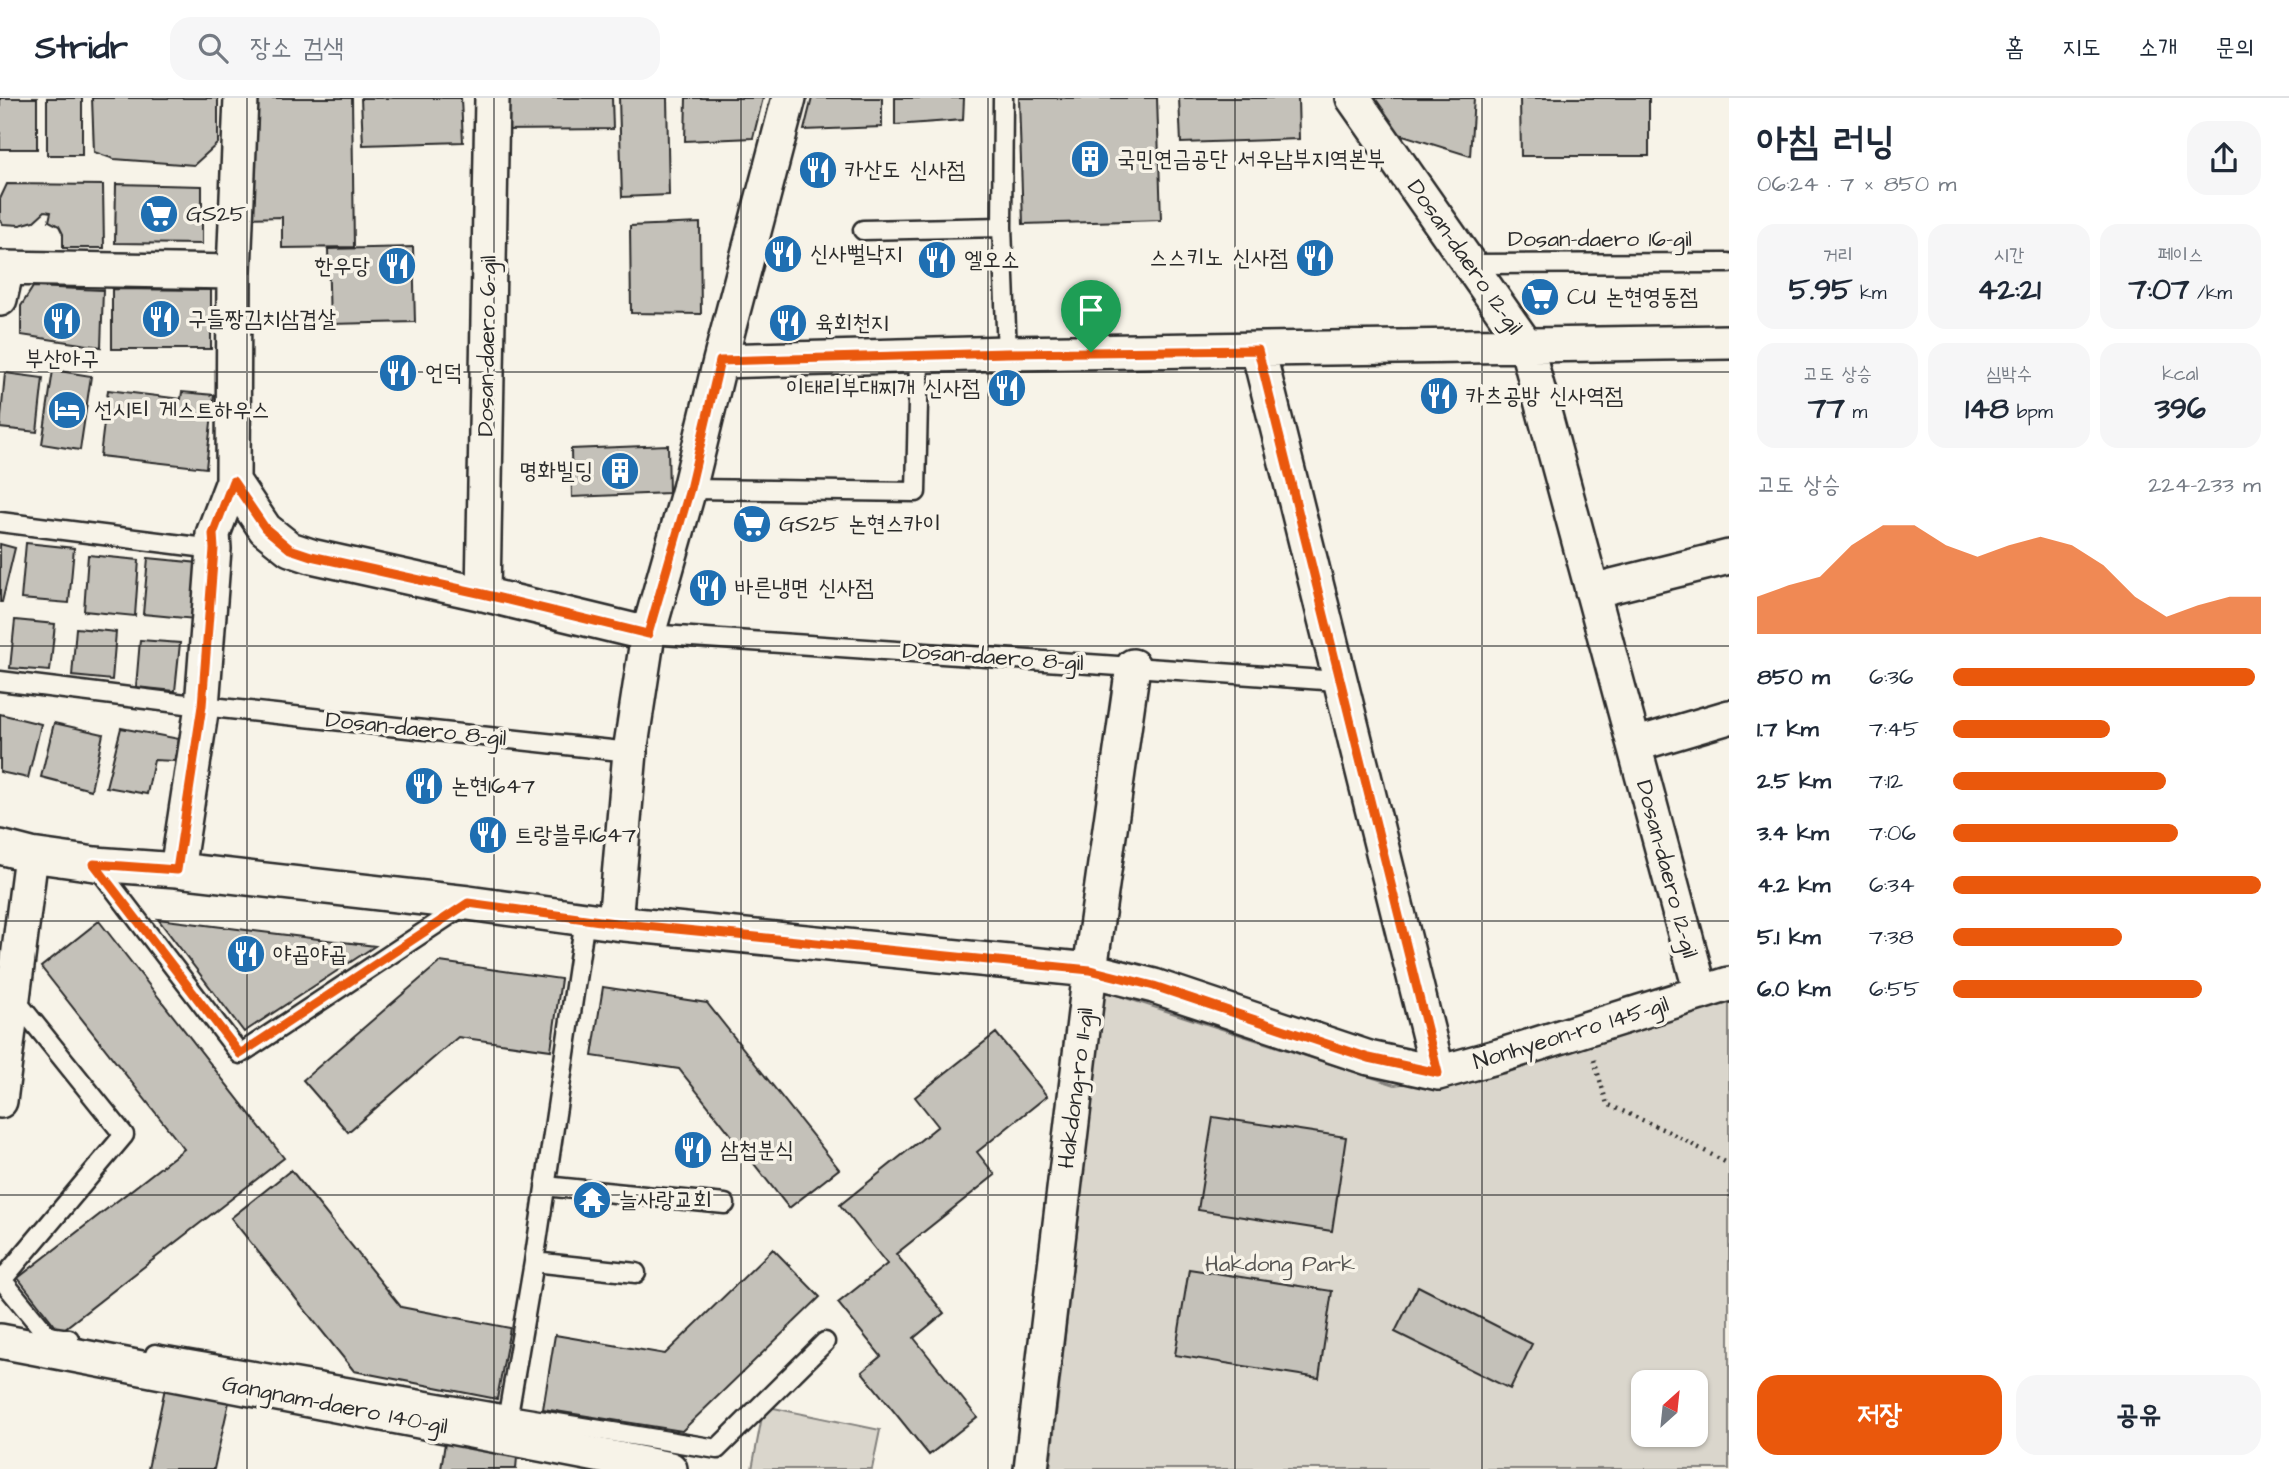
<!DOCTYPE html>
<html lang="ko">
<head>
<meta charset="utf-8">
<style>
	:root { --surface:#fff; --page:#f6f6f7; --text:#1f2937; --muted:#747a83; --line:#e0e1e3; --accent:#ea580c }
	body { margin:0; font-family:"Architects Daughter","Poor Story",sans-serif; background:var(--page); color:var(--text); height:100vh; display:flex; flex-direction:column; font-size:26px; white-space:nowrap }
	* { box-sizing:border-box; margin:0 }
	p { font-size:23px; color:var(--muted) }
	.icon { flex:none; width:38px; height:38px; fill:none; stroke:currentColor; stroke-width:2; stroke-linecap:round; stroke-linejoin:round }
	.map { position:relative; flex:1; overflow:hidden }
	.sheet { display:flex; flex-direction:column; background:var(--surface); width:560px }
	.sheet>* { flex:none }
	.needle { width:46px; rotate:27deg }
	.controls { position:absolute; left:1631px; top:1272px; display:grid; gap:14px }
	.controls a { display:grid; place-items:center; width:77px; height:77px; border-radius:14px; background:var(--surface); box-shadow:0 2px 5px #0004; font-size:35px }
	.pin { position:absolute; display:grid; place-items:center; width:60px; height:60px; color:#fff; margin:-72px -30px; border-radius:50% 50% 50% 0; rotate:-45deg; box-shadow:0 0 7px #0007 }
	.pin .icon { rotate:45deg }
	.round { display:grid; place-items:center; flex:none; width:74px; height:74px; border-radius:21px; background:var(--page) }
	.overview { display:flex; align-items:center; justify-content:space-between; height:119px; padding:0 28px }
	h1 { font-size:38px; font-weight:700; line-height:52px }
	.stats { display:grid; grid-template-columns:repeat(3,1fr); gap:10px; height:119px; padding:7px 28px }
	.stats div { display:grid; align-content:center; border-radius:18px; background:var(--page); text-align:center }
	.stats b { font-size:30px; font-weight:700 }
	.stats small { font-size:19px; font-weight:400 }
	.stats p { font-size:19px }
	.chart { height:196px; padding:14px 28px }
	.chart p { display:flex; justify-content:space-between }
	.chart svg { width:100%; height:126px; margin-top:7px; fill:var(--accent); opacity:.7 }
	.primary-button { display:flex; gap:14px; margin-top:auto; padding:14px 28px }
	.primary-button a { flex:1; height:80px; border-radius:21px; background:var(--accent); color:#fff; font-size:28px; font-weight:700; line-height:80px; text-align:center }
	.primary-button a+a { background:var(--page); color:var(--text) }
	ul { padding:0 28px; list-style:none; font-size:23px }
	li { display:grid; grid-template-columns:112px 84px 1fr; align-items:center; height:52px }
	li i { height:18px; border-radius:9px; background:var(--accent) }
	header { display:flex; align-items:center; gap:42px; box-sizing:border-box; height:98px; padding:0 35px; background:var(--surface); border-bottom:2px solid var(--line) }
	header strong { font-size:33px }
	nav { display:flex; gap:38px; margin-inline-start:auto; font-size:24px }
	.search { width:490px; height:63px; background:var(--page); display:flex; align-items:center; gap:18px; box-sizing:border-box; padding:0 24px; border-radius:21px; color:var(--muted); font-size:26px }
	main { display:flex; flex:1; min-height:0 }
	.map>svg:first-child { display:block }
	.green { fill:#dad6cc; stroke:#82807c; stroke-width:2; fill-rule:evenodd }
	.building { fill:#c4c1b9; stroke:#2b2b2b; stroke-width:2 }
	.lines { fill:none; stroke-linecap:round; stroke-linejoin:round }
	.lane-casing { stroke:#2b2b2b; stroke-width:23 }
	.street-casing { stroke:#2b2b2b; stroke-width:38 }
	.path { stroke:#2b2b2b; stroke-width:4.5; stroke-dasharray:2 5; stroke-linecap:butt }
	.lane { stroke:#f7f3e8; stroke-width:18 }
	.street { stroke:#f7f3e8; stroke-width:33 }
	.route-casing { stroke:#fff; stroke-width:14 }
	.route { stroke:#ea580c; stroke-width:9 }
	.grid { fill:none; stroke:#2b2b2b; stroke-width:2; stroke-opacity:0.55 }
	.labels { text-anchor:middle; dominant-baseline:central; stroke-width:7; stroke-linejoin:round; paint-order:stroke }
	.poi-label { font-size:23px; fill:#2b2b2b; stroke:#f7f3e8; text-anchor:start }
	.street-label { font-size:23px; fill:#2b2b2b; stroke:#f7f3e8 }
	.park-label { font-size:23px; fill:#575653; stroke:#f7f3e8 }
</style>
</head>
<body>
<header>
<strong>Stridr</strong>
<div class="search"><svg class="icon" aria-label="search" viewBox="0 0 24 24"><circle cx="10" cy="10" r="6"/><path d="M15 15l6 6"/></svg>장소 검색</div>
<nav><a>홈</a><a>지도</a><a>소개</a><a>문의</a></nav>
</header>
<main>
<div class="map">
<svg width="1729" height="1371" viewBox="0 0 1729 1371">
	<rect width="100%" height="100%" fill="#f7f3e8"/>
	<filter id="ink" filterUnits="userSpaceOnUse"><feTurbulence type="fractalNoise" baseFrequency=".0143" numOctaves="2"/><feDisplacementMap in="SourceGraphic" scale="14" xChannelSelector="R" yChannelSelector="G"/><feConvolveMatrix kernelMatrix="1 2 1 2 8 2 1 2 1" color-interpolation-filters="sRGB"/></filter>
	<g filter="url(#ink)">
		<path class="green" d="M1104 893 1395 987 1499 972 1729 894V1371H1050ZM1643 1284H1696V1337H1643Z
			M764 1308 880 1332 872 1371H752Z"/>
		<path class="building" d="M0 0H37V51H0Z
			M47 0H82V57H47Z
			M92 0H218V45L194 67 114 61 94 54Z
			M244 0H352L354 149 282 150V119L246 120Z
			M361 0H461L463 44 363 47Z
			M497 0H612L613 31 498 32Z
			M619 0H667L669 97 622 99Z
			M686 0H763L753 40 685 43Z
			M812 0H882V29L804 32Z
			M895 0H964L963 22 895 27Z
			M1019 0H1157L1161 122 1023 126Z
			M1179 0H1298L1299 41 1181 45Z
			M1369 0H1474L1470 58 1393 34Z
			M1520 0H1649V58H1521Z
			M7 86 103 87 104 150H63V136L59 128 49 123 51 114 45 113 34 123 20 127 3 126 0 122V101Z
			M116 86 202 88V146L115 145Z
			M700 125 701 216 631 215 630 128Z
			M413 149 415 224 330 226 328 151Z
			M33 189 103 192 101 249 21 237V208Z
			M112 191 211 192V251H112Z
			M53 272 91 278 80 352 42 346Z
			M5 275 43 280 37 334 0 330Z
			M108 292 181 301 182 294 214 297 206 370 100 358Z
			M668 347 669 395 572 399 571 351Z
			M26 445 74 450 69 505 21 501Z
			M0 446 15 450 2 504H0Z
			M88 457 139 462 135 518 84 513Z
			M148 460 199 465 195 521 143 516Z
			M15 522 55 526 50 573 10 570Z
			M76 530 116 534 112 582 72 578Z
			M140 542 180 545 175 593 136 589Z
			M0 616 41 626 28 680 0 674Z
			M54 625 103 636 91 692 41 679Z
			M121 630 179 641 174 663 154 662 147 696 106 689Z
			M158 821 375 848 244 934Z
			M99 823 284 1060 60 1234 18 1180 184 1051 41 869Z
			M440 864 561 881 551 952 458 939 348 1034 303 982Z
			M603 889 707 905 839 1071 789 1110 679 971 592 958Z
			M996 935 1047 998 977 1054 995 1077 896 1156 944 1215 914 1240 977 1319 929 1357 862 1274 881 1258 838 1205 887 1166 840 1107 938 1028 915 999Z
			M1213 1019 1346 1039 1332 1133 1198 1112Z
			M291 1072 401 1209 510 1230 497 1301 354 1273 231 1120Z
			M773 1151 820 1199 682 1333 543 1311 555 1237 665 1256Z
			M1189 1171 1332 1193 1319 1280 1175 1257Z
			M1418 1188 1532 1246 1510 1291 1395 1234Z
			M165 1290 229 1304 214 1371H148Z
			M445 1345 517 1359 516 1371H441Z"/>
		<g class="lines">
			<g class="lane-casing">
				<path id="lane" d="M1003 0 1002 129 1007 255
					M863 132 1002 129
					M1470 166 1729 165
					M689 391 916 394 919 259
					M0 424 214 451
					M648 536 1338 583
					M0 583 202 608 630 654
					M95 766 240 956 465 807
					M585 821 534 1164 636 1175
					M14 900 124 1037 2 1182 48 1238 69 1241
					M545 1088 725 1106
					M155 1256 508 1317 534 1164
					M508 1317 717 1351 825 1244"/>
			</g>
			<g class="street-casing">
				<path id="street" d="M1353 0 1526 247 1701 895
					M0 170 234 174
					M0 201 7 170
					M1258 252 1438 975
					M720 263 1007 255 1729 244
					M233 383 265 431 290 451 311 458 483 496 648 536
					M1592 493 1729 459
					M483 496 492 0
					M1634 647 1729 619
					M0 749 31 757 95 766 177 772 468 805 615 825 1090 872 1154 888 1369 960 1438 975 1499 958 1729 886
					M177 772 202 608 214 451 213 436 233 383 234 174 241 0
					M615 825 630 654 648 536 689 391 720 263 789 0
					M0 1003 31 757
					M0 1243 670 1371
					M1031 1371 1090 872 1133 568"/>
			</g>
			<path class="path" d="M1594 962 1607 1006 1671 1035 1729 1066"/>
			<use href="#lane" class="lane"/>
			<use href="#street" class="street"/>
		</g>
	</g>
	<g class="lines" filter="url(#ink)">
		<g class="route-casing">
			<path id="route" d="M1258 252 1438 975 1369 960 1154 888 1090 872 615 825 468 805 240 956 94 766 177 772 202 608 214 451 213 436 233 383 265 430 290 451 311 458 483 496 648 536 690 391 720 263 1007 255Z"/>
		</g>
		<use href="#route" class="route"/>
	</g>
	<path class="grid" d="M247 0V1371M494 0V1371M741 0V1371M988 0V1371M1235 0V1371M1482 0V1371M0 274H1729M0 548H1729M0 823H1729M0 1097H1729"/>
	<defs>
		<g id="building-disc" transform="scale(2.0125)"><circle r="9.5" fill="#1f6fb2" stroke="#f7f3e8"/><path d="M-4-6H4V6H1V3H-1V6H-4ZM-2.5-4.3h1.7v1.8h-1.7ZM.8-4.3h1.7v1.8H.8ZM-2.5-1h1.7V.8h-1.7ZM.8-1h1.7V.8H.8Z" fill="#fff"/></g>
		<g id="restaurant-disc" transform="scale(2.0125)"><circle r="9.5" fill="#1f6fb2" stroke="#f7f3e8"/><path d="M-5-6h1v4h1v-4h1v4h1v-4h1v5L-1.5 .5V6h-2V.5L-5-1ZM5-6V6H3V1.5H1.5Q1.5-4 5-6Z" fill="#fff"/></g>
		<g id="supermarket-disc" transform="scale(2.0125)"><circle r="9.5" fill="#1f6fb2" stroke="#f7f3e8"/><path d="M-6-5.5h2.5l.6 2H6L4.5 2H-2.5L-4.4-4H-6ZM-1.5 3.2a1.3 1.3 0 1 0 .1 0ZM3 3.2a1.3 1.3 0 1 0 .1 0Z" fill="#fff"/></g>
		<g id="hotel-disc" transform="scale(2.0125)"><circle r="9.5" fill="#1f6fb2" stroke="#f7f3e8"/><path d="M-6-4.5h1.5V1H6V5H4.5V3h-9V5H-6ZM-4 0a1.8 1.8 0 1 1 3.6 0ZM.5 0V-2.5h3Q6-2.5 6 0Z" fill="#fff"/></g>
		<g id="temple-disc" transform="scale(2.0125)"><circle r="9.5" fill="#1f6fb2" stroke="#f7f3e8"/><path d="M0-6L5-2H3V0L6.5 2.5H4V6H1.5V3h-3V6H-4V2.5H-6.5L-3 0V-2H-5Z" fill="#fff"/></g>
	</defs>
	<g fill-rule="evenodd">
		<use href="#building-disc" x="1090" y="61"/>
		<use href="#restaurant-disc" x="818" y="72"/>
		<use href="#supermarket-disc" x="159" y="116"/>
		<use href="#restaurant-disc" x="783" y="156"/>
		<use href="#restaurant-disc" x="1315" y="160"/>
		<use href="#restaurant-disc" x="937" y="162"/>
		<use href="#restaurant-disc" x="397" y="168"/>
		<use href="#supermarket-disc" x="1540" y="199"/>
		<use href="#restaurant-disc" x="161" y="221"/>
		<use href="#restaurant-disc" x="62" y="223"/>
		<use href="#restaurant-disc" x="788" y="225"/>
		<use href="#restaurant-disc" x="398" y="275"/>
		<use href="#restaurant-disc" x="1007" y="290"/>
		<use href="#restaurant-disc" x="1439" y="298"/>
		<use href="#hotel-disc" x="67" y="312"/>
		<use href="#building-disc" x="620" y="373"/>
		<use href="#supermarket-disc" x="752" y="426"/>
		<use href="#restaurant-disc" x="708" y="490"/>
		<use href="#restaurant-disc" x="424" y="688"/>
		<use href="#restaurant-disc" x="488" y="737"/>
		<use href="#restaurant-disc" x="246" y="856"/>
		<use href="#restaurant-disc" x="693" y="1052"/>
		<use href="#temple-disc" x="592" y="1102"/>
	</g>
	<g class="labels">
		<g class="poi-label">
			<text x="1117" y="61">국민연금공단 서우남부지역본부</text>
			<text x="845" y="72">카산도 신사점</text>
			<text x="186" y="116">GS25</text>
			<text x="810" y="156">신사뻘낙지</text>
			<text x="1288" y="160" text-anchor="end">스스키노 신사점</text>
			<text x="964" y="162">엘오소</text>
			<text x="370" y="168" text-anchor="end">한우당</text>
			<text x="1567" y="199">CU 논현영동점</text>
			<text x="188" y="221">구들짱김치삼겹살</text>
			<text x="815" y="225">육회천지</text>
			<text x="62" y="261" text-anchor="middle">부산아구</text>
			<text x="425" y="275">언덕</text>
			<text x="980" y="290" text-anchor="end">이태리부대찌개 신사점</text>
			<text x="1466" y="298">카츠공방 신사역점</text>
			<text x="94" y="312">선시티 게스트하우스</text>
			<text x="593" y="373" text-anchor="end">명화빌딩</text>
			<text x="779" y="426">GS25 논현스카이</text>
			<text x="735" y="490">바른냉면 신사점</text>
			<text x="451" y="688">논현1647</text>
			<text x="515" y="737">트랑블루1647</text>
			<text x="273" y="856">야곱야곱</text>
			<text x="720" y="1052">삼첩분식</text>
			<text x="619" y="1102">늘사랑교회</text>
		</g>
		<g class="street-label">
			<text x="1600" y="141">Dosan-daero 16-gil</text>
			<text transform="translate(1465 159) rotate(55)">Dosan-daero 12-gil</text>
			<text transform="translate(487 248) rotate(-89)">Dosan-daero 6-gil</text>
			<text transform="translate(993 559) rotate(4)">Dosan-daero 8-gil</text>
			<text transform="translate(416 631) rotate(6)">Dosan-daero 8-gil</text>
			<text transform="translate(1667 771) rotate(75)">Dosan-daero 12-gil</text>
			<text transform="translate(1571 935) rotate(-17)">Nonhyeon-ro 145-gil</text>
			<text transform="translate(1076 990) rotate(-83)">Hakdong-ro 11-gil</text>
			<text transform="translate(335 1307) rotate(11)">Gangnam-daero 140-gil</text>
		</g>
		<g class="park-label">
			<text x="1280" y="1166">Hakdong Park</text>
		</g>
	</g>
</svg>
<div class="controls">
<a><svg class="needle" viewBox="-14 -14 28 28"><path d="M0-13l5 13h-10z" fill="#e53935"/><path d="M0 13l5-13h-10z" fill="#747a83"/></svg></a>
</div>
<div class="pin" style="left:1091px;top:254px;background:#1e9e55"><svg class="icon" aria-label="arrive" viewBox="0 0 24 24"><path d="M6 21V4h12l-3 4 3 4H6"/></svg></div>
</div>
<section class="sheet">
<div class="overview"><div><h1>아침 러닝</h1><p>06:24 · 7 × 850 m</p></div><a class="round"><svg class="icon" aria-label="share" viewBox="0 0 24 24"><path d="M12 15V3M7 8l5-5 5 5M5 13v7h14v-7"/></svg></a></div>
<div class="stats">
<div><p>거리</p><b>5.95<small> km</small></b></div>
<div><p>시간</p><b>42:21</b></div>
<div><p>페이스</p><b>7:07<small> /km</small></b></div>
</div>
<div class="stats">
<div><p>고도 상승</p><b>77<small> m</small></b></div>
<div><p>심박수</p><b>148<small> bpm</small></b></div>
<div><p>kcal</p><b>396</b></div>
</div>
<div class="chart"><p><span>고도 상승</span>224–233 m</p>
<svg viewBox="0 0 160 44" preserveAspectRatio="none"><path d="M0 44V31L10 27L20 24L30 13L40 6L50 6L60 13L70 17L80 13L90 10L100 13L110 20L120 31L130 38L140 34L150 31L160 31V44z"/></svg>
</div>
<ul>
<li><b>850 m</b>6:36<i style="width:98%"></i></li>
<li><b>1.7 km</b>7:45<i style="width:51%"></i></li>
<li><b>2.5 km</b>7:12<i style="width:69%"></i></li>
<li><b>3.4 km</b>7:06<i style="width:73%"></i></li>
<li><b>4.2 km</b>6:34<i style="width:100%"></i></li>
<li><b>5.1 km</b>7:38<i style="width:55%"></i></li>
<li><b>6.0 km</b>6:55<i style="width:81%"></i></li>
</ul>
<div class="primary-button"><a>저장</a><a>공유</a></div>
</section>
</main>
</body>
</html>
